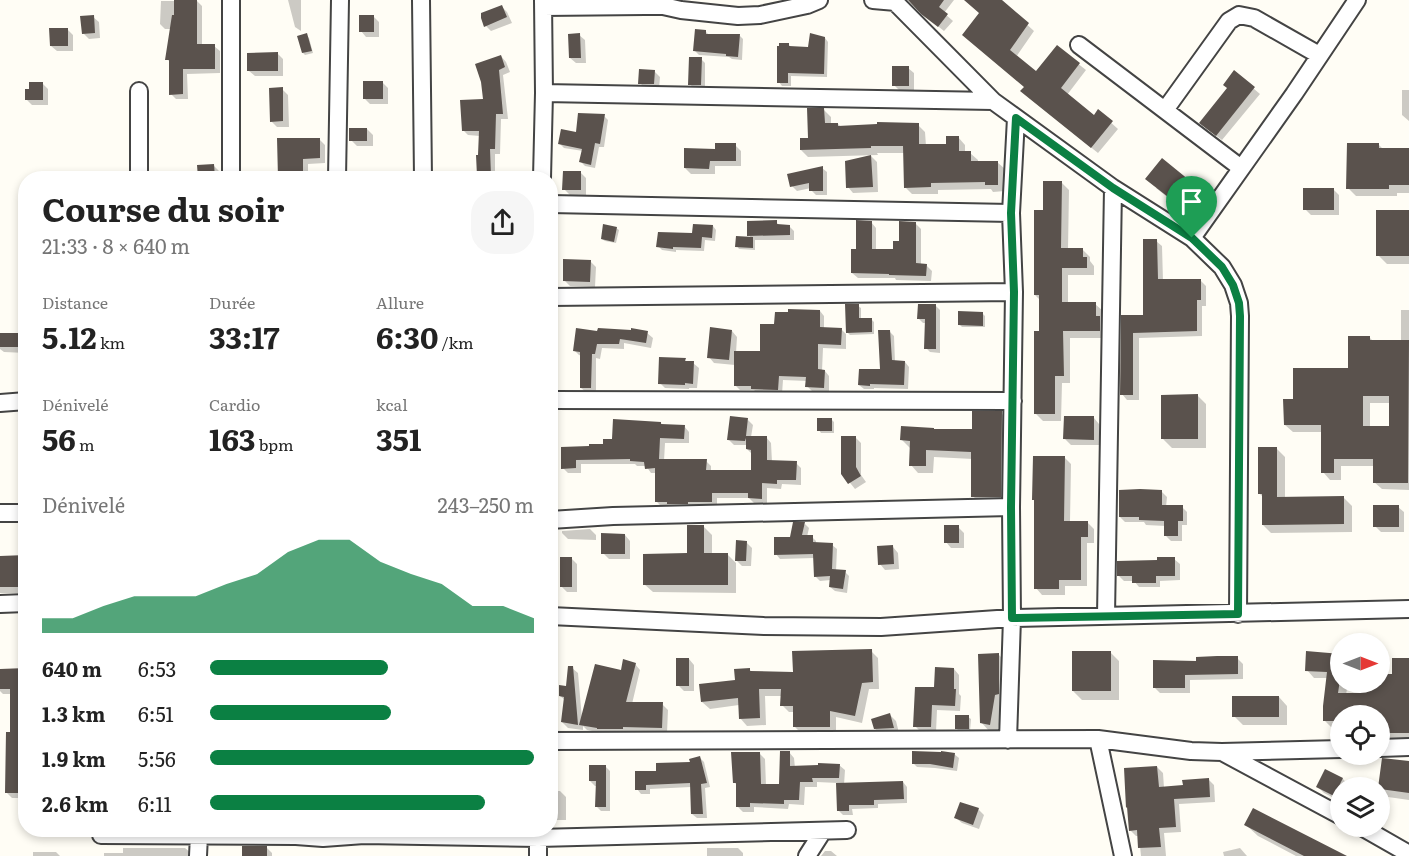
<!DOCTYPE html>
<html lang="fr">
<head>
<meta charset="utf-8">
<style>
	:root { --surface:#fff; --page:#f6f6f6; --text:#222; --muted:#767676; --accent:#0b8043 }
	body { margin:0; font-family:Literata,serif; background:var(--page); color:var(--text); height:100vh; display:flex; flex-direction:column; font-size:22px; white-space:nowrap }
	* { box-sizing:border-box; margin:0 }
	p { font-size:20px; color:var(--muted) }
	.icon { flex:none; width:33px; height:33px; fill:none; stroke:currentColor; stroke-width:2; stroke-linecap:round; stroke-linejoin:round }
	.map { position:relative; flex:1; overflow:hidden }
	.sheet { position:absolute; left:18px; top:171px; width:540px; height:666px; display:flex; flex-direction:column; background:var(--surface); border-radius:24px; box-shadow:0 3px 9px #0003 }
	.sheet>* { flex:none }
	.needle { width:39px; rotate:90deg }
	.fabs { position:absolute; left:1330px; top:633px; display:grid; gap:12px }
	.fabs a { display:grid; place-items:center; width:60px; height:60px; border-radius:50%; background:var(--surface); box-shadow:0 3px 9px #0003; font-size:30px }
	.pin { position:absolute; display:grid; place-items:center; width:51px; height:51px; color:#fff; margin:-62px -26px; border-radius:50% 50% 50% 0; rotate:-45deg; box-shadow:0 0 6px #0007 }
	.pin .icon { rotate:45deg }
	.round { display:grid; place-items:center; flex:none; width:63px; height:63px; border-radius:24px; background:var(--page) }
	.summary { display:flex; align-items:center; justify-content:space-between; height:102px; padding:0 24px }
	h1 { font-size:33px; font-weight:700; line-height:45px }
	.stats { display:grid; grid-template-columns:repeat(3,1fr); gap:9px; height:102px; padding:6px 24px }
	.stats div { display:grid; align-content:center }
	.stats b { font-size:30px; font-weight:700 }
	.stats small { font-size:16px; font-weight:400 }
	.stats p { font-size:16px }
	.chart { height:168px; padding:12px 24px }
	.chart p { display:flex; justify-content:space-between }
	.chart svg { width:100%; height:108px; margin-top:6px; fill:var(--accent); opacity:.7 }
	ul { padding:0 24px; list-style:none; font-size:20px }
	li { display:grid; grid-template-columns:96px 72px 1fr; align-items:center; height:45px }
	li i { height:15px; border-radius:8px; background:var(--accent) }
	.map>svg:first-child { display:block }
	.shadow { fill:#0003; fill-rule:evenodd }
	.building { fill:#5a524d; fill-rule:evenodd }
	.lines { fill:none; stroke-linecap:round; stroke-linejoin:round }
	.minor-casing { stroke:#444; stroke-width:20 }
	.minor { stroke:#fff; stroke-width:16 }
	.route-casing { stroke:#fff; stroke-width:12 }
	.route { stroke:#0b8043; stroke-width:8 }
</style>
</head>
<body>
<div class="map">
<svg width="1409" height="856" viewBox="0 0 1409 856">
	<rect width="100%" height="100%" fill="#fffdf5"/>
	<path class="shadow" d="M288 0H301V31L295 27Z
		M910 0H954L944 13 953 21 944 31 929 19Z
		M975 0H1000L1034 31 1016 57 1036 74 1057 47 1086 70 1067 95 1094 117 1098 111 1118 129 1098 153 1028 97 1025 87 981 13Z
		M161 1H197L202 6V46H214L220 51V73L187 74 188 99H176L171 94V63L167 59 171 29H165L160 24Z
		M502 7 507 12 512 23 491 31 486 26Z
		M373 16 379 22V37H366L361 31Z
		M93 17 99 22 100 38 89 39 83 33Z
		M67 29 73 35V51H57L51 46Z
		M705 31 709 35H739L743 39 742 60 732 59 729 57 699 55 695 51Z
		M306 35 309 38 313 53 305 55 303 53Z
		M579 35 585 40 586 63H576L570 58Z
		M825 38 828 42 827 77 791 76V86H782L779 82 788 44 792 48H809Z
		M277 53 283 59V76H255L249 71Z
		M501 56 506 62 510 72 503 75 508 119H501L500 154H495V178H481L479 176 478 178H442V171H474L478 175 480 136 468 135 463 130 485 101Z
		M701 59 705 63V89H694L690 84Z
		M908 68 914 73V91H900L894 85Z
		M654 71 660 77 659 89H646L640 83Z
		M1234 72 1260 94 1222 140 1206 128 1229 89Z
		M382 82 388 88V104H370L364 98Z
		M43 84 48 89V105H32L26 99 30 91Z
		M282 89 288 95 289 127H277L271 121Z
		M1402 90H1409V121L1402 115Z
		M824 110 831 117V124H838L841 127 918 125 925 132 926 146 948 145 958 137 965 145V153H970L978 160V163L997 162 1005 169V191L993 192 991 189 938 190V194H912L905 187V153H877L878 155 808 157 801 150 810 140Z
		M604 116 608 120 604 147H599L595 168 585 166 581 162 583 151 564 148 560 144Z
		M367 129 373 135V146H357L351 140Z
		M319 139 325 145V163L308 164V178H262V175H277L280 178Z
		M1378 144 1384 150H1409V193H1397V196H1356L1348 188Z
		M735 145 741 151V166H715V174H691L685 168Z
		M871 156 877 162 878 192 853 193 848 187Z
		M199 166H214L222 174V178H199Z
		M822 168 827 172V195H816L811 190V188L797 191 792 186Z
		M580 172 586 178V195H570L564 189Z
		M508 176H519L522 178H508Z
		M1188 181 1196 189 1181 208 1156 188Z
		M1062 183 1069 190 1068 249H1082L1090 257V261L1094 266V275H1068V303L1095 304 1103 311V320L1107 338H1070V383H1062L1061 421H1043L1035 413 1040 332V300L1035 295 1044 212Z
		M1333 189 1339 195V215H1311L1305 209Z
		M1409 212V264H1387L1378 255Z
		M776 222 780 226H789L794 231V240H755V250L739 249 737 246 752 239 749 235Z
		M871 222 876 228V251H894L915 223 921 229V265H926L932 271 931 281 896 280 895 278H858L852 273 858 251Z
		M713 226 716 230 715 241 705 240 704 251 676 250V252L662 250 658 246 694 234Z
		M616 228 619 230 616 243 605 241 602 239Z
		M1156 241 1162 246 1163 281H1201L1206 286V306H1202V336L1139 338V400H1127L1122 394 1123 317 1144 316Z
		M590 261 596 267 595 287 570 286 564 280Z
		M935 305 940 310V353L930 352 926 348V323H923L919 319Z
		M858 306 861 308V320L871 319 874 322V334L850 335 847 332Z
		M1401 310H1409V490L1382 489 1374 482V466H1341V480H1330L1323 472V432H1293L1285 425 1295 400 1349 370 1369 337 1373 341H1401ZM1370 403H1390V428H1370Z
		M820 311 824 316V328L841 329 846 334V349L823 348 822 371H825L829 376V392L812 391 807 386V381L783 380 782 394 757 393 754 390H740L735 385V365L714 363 709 357 732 331 737 337 736 353H761L776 326Z
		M982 313 985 316V327H962L959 324Z
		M889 331 894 336 895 362H905L909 367 908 389 874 388V389H864L859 385 882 371Z
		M599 333H647L653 338 651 348 624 343V349L602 348 600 359 596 358V393H587L581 388 582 356 579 355 574 350Z
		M0 334 26 335V353L4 352 0 349Z
		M685 360 688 363H693L699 368 697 388H689V389L665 388 660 383Z
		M1197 395 1206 404V448H1172L1163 439Z
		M1001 413 1009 421 1008 504H980L973 496V459L934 457 933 473H918L911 465 910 448 902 440 973 431Z
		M1094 418 1099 424V445H1071L1065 439Z
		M831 419 834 422V433H821L819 430Z
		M748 420 753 425 751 437H766L771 443 772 462 796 463 801 468V485L782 484 781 489 767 488V504L754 503 749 498H717V507H662L657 502V473H651L646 466H637L635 464H581V473H568L563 468 562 448 604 446 614 440 661 423 663 426H684L689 432V443H665L664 461H706L711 466V472H752V454L747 449V445H734L729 440Z
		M855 437 861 443V475L866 482 855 489 843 474Z
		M1277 449 1285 457V498H1344L1352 506V532L1271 533 1263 525V497L1259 493Z
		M1065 458 1071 464 1070 522H1087L1094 529V543H1087V586H1065V595H1042L1036 588 1035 501Z
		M1161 491 1167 497 1166 507H1182L1187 512V525H1182V541H1171L1166 536V526L1146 525 1144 522H1125L1120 517Z
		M1398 507 1404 512V532H1381L1375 526Z
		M805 524 809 528 807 537H812L816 541V544L832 545 837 549 836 571 845 572 849 576 847 593 835 591 830 587 831 580 820 581 815 576 814 558 780 559 776 554Z
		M704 527 712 535V555H728L736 563V593L653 592 644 584 689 554Z
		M958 527 964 533V548H951L946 542Z
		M590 529 596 535V540L568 539 562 533V531Z
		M625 535 630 541V559H609L603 553Z
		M746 542 752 548 751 566H742L736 560Z
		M893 547 898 553 899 569 885 570 880 564Z
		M0 557H26V593H0Z
		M571 558 577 564V592H567L561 586Z
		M1174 559 1180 564V580L1160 581V587H1139L1134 581H1124L1119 576 1158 561Z
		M871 651 878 658 879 689H869L862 723 836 717V734H802L795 727V712H789L782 705V696H765L766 725 747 726 740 718 739 705 710 709 702 702 736 681 750 670 752 672 794 673Z
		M1110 652 1119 661V700H1082L1073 691Z
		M999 655 1007 663 998 732 989 731 981 722Z
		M1341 656V682H1348L1346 695H1363L1380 682V675H1394L1409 660V740H1380V716H1341V728H1332L1324 720 1328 678H1314L1307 670Z
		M1237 658 1243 664V679L1190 680V693H1160L1154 687 1198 662Z
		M689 659 694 665V691H684L678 685Z
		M635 664 640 670 632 704H662L668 710 667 733 628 732V734L603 733 587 730 583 726V730L568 728 562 722 565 700 560 696 567 687 572 668 578 673 582 719 622 672Z
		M954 669 959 675V694L961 696 960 711 937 710 936 732 920 731 915 726 936 689Z
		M0 670H26V798H12L6 792 12 733 11 694H3L0 691Z
		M1279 697 1287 706V725H1243L1234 716Z
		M890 715 896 721 899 733 881 734 875 729Z
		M968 717 971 719 970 731H959L956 728Z
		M789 752 794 758 795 768 839 765 845 770 844 785 903 782 907 787V803L878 804V808L852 809 853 815H843L839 811 838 783 817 782V787H805L804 805 789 804 788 809 754 807V812H743L738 807 737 785 734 782 760 754 765 759 766 786H781Z
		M954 754 959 758 957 771 935 768 917 767 913 763Z
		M700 758 704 762 710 787 705 788 707 818H697L692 814 691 787 650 789V794H641L637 789 658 773 692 764Z
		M1409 763V800L1388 797 1380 789Z
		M605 766 610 771V811H601L596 806 597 786H595L590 781Z
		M1157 767 1163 773 1164 788 1184 787 1208 779 1214 785 1215 802 1179 804 1181 832 1164 833 1166 856H1141L1139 836H1136L1130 830Z
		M1326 771 1343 779 1348 785 1347 788H1341L1340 801 1324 793 1318 787Z
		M550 791H560L566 797V820H555L550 816Z
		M978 809 984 815 979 829 962 823 956 818Z
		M1246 825 1343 856H1296L1258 836Z
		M123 848H185L191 853V856H104V853H123Z
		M267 848 272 853V856H244Z
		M707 848H738L743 853V856H707Z
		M1240 848 1247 856H1224L1223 852Z
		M825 851H831L837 856H821Z
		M33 852H56L60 856H33Z"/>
	<path class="building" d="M174 0H197V44H215V69H183V94L169 95V60H165L172 15H174Z
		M908 0H944L939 7 948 14 938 27 921 14Z
		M964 0H1002L1029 23 1010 50 1036 71 1057 45 1080 63 1061 88 1094 115 1098 109 1113 121 1091 148 1020 91 1024 87 962 35 979 13Z
		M502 5 507 17 484 27 481 18V13Z
		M94 15 95 33 82 34 80 16Z
		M359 15H374V32H359Z
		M49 28H68V46H50Z
		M695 29 706 30V34H740L738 57 726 56V54L693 51Z
		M307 33 312 51 302 53 297 36Z
		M580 33 581 58H569L568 34Z
		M810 33 825 37 824 74 788 73V83H777V46H779V43H789V46L808 47Z
		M278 52V71H247V53Z
		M501 55 505 67 499 70 503 114H496L495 149H490L491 176H477L476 155H478L479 131H462L460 100 483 99 481 82 475 64Z
		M689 57H702L701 85H688Z
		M892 66H909V86H892Z
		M639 69 655 70 654 84H638Z
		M1234 70 1255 87 1216 136 1199 123 1227 88 1223 85Z
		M363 81H383V99H363Z
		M29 82H43V100H25V89H29Z
		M283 87V121L270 122 269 88Z
		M807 108H824L825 123H838V126L877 124V122L919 123V144H946V136H959V151H971V161H998V185H985V182L931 183V187L904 188 903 146H871V148L800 150V138H808Z
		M578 113 605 114 600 144 595 143 591 165 579 162 582 149 558 144 561 129 576 132Z
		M349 128H367V141H349Z
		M277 138H320V158L303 159V178H278Z
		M715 143H736V161H710L709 169 684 168V148L715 149Z
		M1347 143H1379V148H1409V185H1389V189H1346Z
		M871 155 873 187 846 188 845 161Z
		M1162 158 1189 180 1172 200 1145 179Z
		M214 164 215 178H198L197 165Z
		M823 166V191H809V183L790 187 787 174Z
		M563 171H581V190H562Z
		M1043 181H1062L1061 248H1083V257H1087V268H1062V302H1096V316H1100V331H1063L1064 376H1055V414H1034V331H1039V295H1034V210H1043Z
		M1303 188H1334V210H1303Z
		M1376 210H1409V256H1376Z
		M777 220V224L790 225V235L747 236V221Z
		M856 220 872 221V249H893V241H899V221L916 222V263L927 264 926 276 889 275V274L851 273V249H856Z
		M603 224 617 227 614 242 601 239Z
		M693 224 713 225 712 238 702 237 701 248 673 247V249L656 247 658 232 692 233Z
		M736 236 753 237V248L735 247Z
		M1143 239H1157L1158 279H1201V300H1197V331L1133 333V395H1120L1121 315H1143Z
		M563 259 591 260 590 282 563 281Z
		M845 304H859V318H872V332L846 333Z
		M918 304H936V349H924L925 319H917Z
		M788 309 820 310V327L842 328 841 345 818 344V369L825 370 824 388 805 387 806 377 779 376 778 390 751 389V386H734V351H760V324H774L775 312H788Z
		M958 311 983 312V326L958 325Z
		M710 327 732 330 729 360 707 358Z
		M576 328 597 331 598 328 631 330V328L648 331 646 343 620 339 619 344H597L595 354H592L591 388H580V352L573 351Z
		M878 330H890L892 360 905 361 904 385 870 384V386L858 385 859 369H880Z
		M0 333H26V347H0Z
		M1348 336H1370V340H1409L1408 483H1373V459H1334V473H1321V425H1284L1283 399H1293V368H1348ZM1363 396H1389V426H1363Z
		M659 357 686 358 685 361H694L693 384 685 383V385L658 384Z
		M1198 394V439H1161V395Z
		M972 411H1002L1001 497H971V452L926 450V466H909L910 441 900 440 901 426 934 428V429H972Z
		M730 416 748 418 746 436H767V460L797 461 796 480H777V484L762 483V499L748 498V493H712V502H688V504H667V502H655V468L645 469 644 462 630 461V459L576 460V468L561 469V447L589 446V444H603V439H612L613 419 661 422V424L685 425 684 439 660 438 659 459H707L706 470H751V450L746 449V438L745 441 727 440Z
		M1064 416H1094V440L1063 439Z
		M817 418H832V431H817Z
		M841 436H856V467L861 476 848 484 841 474Z
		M1258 447H1277V497L1344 496V524L1262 525V494H1258Z
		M1033 456H1065L1064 521H1088V537H1081V580H1059V589H1034V500H1032Z
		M1140 489 1162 490V505H1183V521H1178V536H1164V521L1139 520V517H1119V490Z
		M1373 505H1399V527H1373Z
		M793 522H805L802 535H813V542L833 543 832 569 846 570 843 589 829 587 830 576 814 577 813 554 774 555V537H790Z
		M687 525H704V553H728V585H643V554L687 553Z
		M944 525H959V543H944Z
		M601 533 625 534V554H601Z
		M736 540 747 541 746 561H735Z
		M893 545 894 564 878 565 877 546Z
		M26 555V587H0V556Z
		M560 557H572V587H560Z
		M1157 557H1175V576H1156V583H1132V576H1117V561L1157 560Z
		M872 649 873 682 862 683 855 716 830 711V727H793V706H780L781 689H759L760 718 739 719 738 698 701 702 699 684 735 680 734 669 750 668V671L793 672 792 651Z
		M1072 651H1111V691H1072Z
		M1306 651 1341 654V673L1338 693H1361V690H1366V682H1380V674H1392V658H1409V733H1380V716H1341V721H1323V706L1327 672 1305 671Z
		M999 653V694L995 695 990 725 980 723 978 654Z
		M1217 656H1238V674L1185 675V688H1153V660L1196 661V657Z
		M676 658H689V686H676Z
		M623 659 636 663 626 702H663L662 728 623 727V729H597V728L579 725 595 664 621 670Z
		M568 666H573L578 725 561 722 564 697 559 696V685L566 686Z
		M935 667 954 668V689H956L955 706 932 705 931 727H913L915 687H934Z
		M26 668 25 793H5L6 732H10V689H0V669Z
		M1232 696H1279V717H1232Z
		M890 713 894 728 874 729 871 719Z
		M955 715H969V729H955Z
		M780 751H790V766L818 765V763L840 764 839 778H812L813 782H800L799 800H784V804L750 803V807H736V783H733L731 752H760L761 784H779Z
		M912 751 941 752V751L955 753 953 768 930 764H912Z
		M700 756 707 783 701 784 703 814H691L690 783 646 785V790H635V771H656V763L690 762 689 759Z
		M1382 758 1409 761V793L1380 789V788H1378Z
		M589 765H606V807H595L596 781H589Z
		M1157 766 1159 787 1183 785 1182 780 1209 778 1210 797 1174 799 1176 827 1159 828 1161 847 1138 848 1137 830 1129 831 1127 807 1126 808 1124 768Z
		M1325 769 1343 778 1334 796 1316 787Z
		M903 781 904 799 874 800V805H849V811H837L836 783Z
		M960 802 979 808 973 825 954 818Z
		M1253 808 1347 856H1304L1244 825Z
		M242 846H267V856H242Z"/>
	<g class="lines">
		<g class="minor-casing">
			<path id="minor" d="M421 0 423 178
				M873 0 896 2
				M893 0 993 101 1113 188 1192 238 1222 267 1233 285 1239 303 1240 316 1238 614
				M543 7 645 6H663L681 10 738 16 760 15 807 5 819 0
				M1079 45 1241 168
				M544 93 993 101
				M1165 110 1229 21 1239 15 1254 18 1319 55
				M139 178V91
				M231 178V0
				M337 178 340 0
				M542 178 544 93 543 0
				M550 204 1011 213
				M1192 238 1294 94 1357 0
				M550 297 1014 292
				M550 400 1013 401
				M0 403 26 401
				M0 513H26
				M550 520 613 516 1011 507
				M0 604 26 603
				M550 616 764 626 881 627 1012 618 1409 609
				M1106 616 1113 188
				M1098 739 1123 856
				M1008 740 1012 618 1011 507 1014 292 1011 213 1016 118
				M550 741 1098 739 1191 751 1222 752 1341 816
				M1380 748 1409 747
				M1222 752 1341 749
				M1360 826 1409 854
				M538 830V856
				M101 835 296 836 323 838 364 835 538 838 847 830
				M198 856 199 835
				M807 856 823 831"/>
		</g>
		<use href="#minor" class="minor"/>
	</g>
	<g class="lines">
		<g class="route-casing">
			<path id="route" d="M1016 118 1113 188 1192 238 1222 267 1233 285 1239 303 1240 316 1238 614 1012 618 1011 507 1014 292 1011 213Z"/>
		</g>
		<use href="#route" class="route"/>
	</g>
</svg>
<div class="fabs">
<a><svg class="needle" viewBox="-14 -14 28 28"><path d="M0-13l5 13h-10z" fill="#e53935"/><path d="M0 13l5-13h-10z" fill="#767676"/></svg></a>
<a><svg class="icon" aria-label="locate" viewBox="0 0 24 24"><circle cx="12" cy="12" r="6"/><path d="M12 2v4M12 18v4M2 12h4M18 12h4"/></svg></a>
<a><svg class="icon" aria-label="layers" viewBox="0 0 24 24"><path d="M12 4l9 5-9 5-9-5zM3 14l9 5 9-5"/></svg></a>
</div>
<div class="pin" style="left:1192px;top:238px;background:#1e9e55"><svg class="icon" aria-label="arrive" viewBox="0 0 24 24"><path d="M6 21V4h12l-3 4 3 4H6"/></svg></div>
<section class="sheet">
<div class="summary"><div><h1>Course du soir</h1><p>21:33 · 8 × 640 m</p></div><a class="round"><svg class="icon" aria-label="share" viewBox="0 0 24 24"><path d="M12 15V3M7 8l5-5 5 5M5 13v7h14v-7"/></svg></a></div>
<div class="stats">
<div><p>Distance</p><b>5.12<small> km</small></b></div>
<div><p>Durée</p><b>33:17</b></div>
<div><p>Allure</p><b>6:30<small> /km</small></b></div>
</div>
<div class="stats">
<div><p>Dénivelé</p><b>56<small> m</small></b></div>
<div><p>Cardio</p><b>163<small> bpm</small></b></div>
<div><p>kcal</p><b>351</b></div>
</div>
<div class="chart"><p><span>Dénivelé</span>243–250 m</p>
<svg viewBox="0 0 160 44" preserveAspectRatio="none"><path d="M0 44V38L10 38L20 33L30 29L40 29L50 29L60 24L70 20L80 11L90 6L100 6L110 15L120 20L130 24L140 33L150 33L160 38V44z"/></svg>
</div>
<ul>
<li><b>640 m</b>6:53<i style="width:55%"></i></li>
<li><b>1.3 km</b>6:51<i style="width:56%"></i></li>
<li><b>1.9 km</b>5:56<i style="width:100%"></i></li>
<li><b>2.6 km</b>6:11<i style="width:85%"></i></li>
</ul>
</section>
</div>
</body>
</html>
